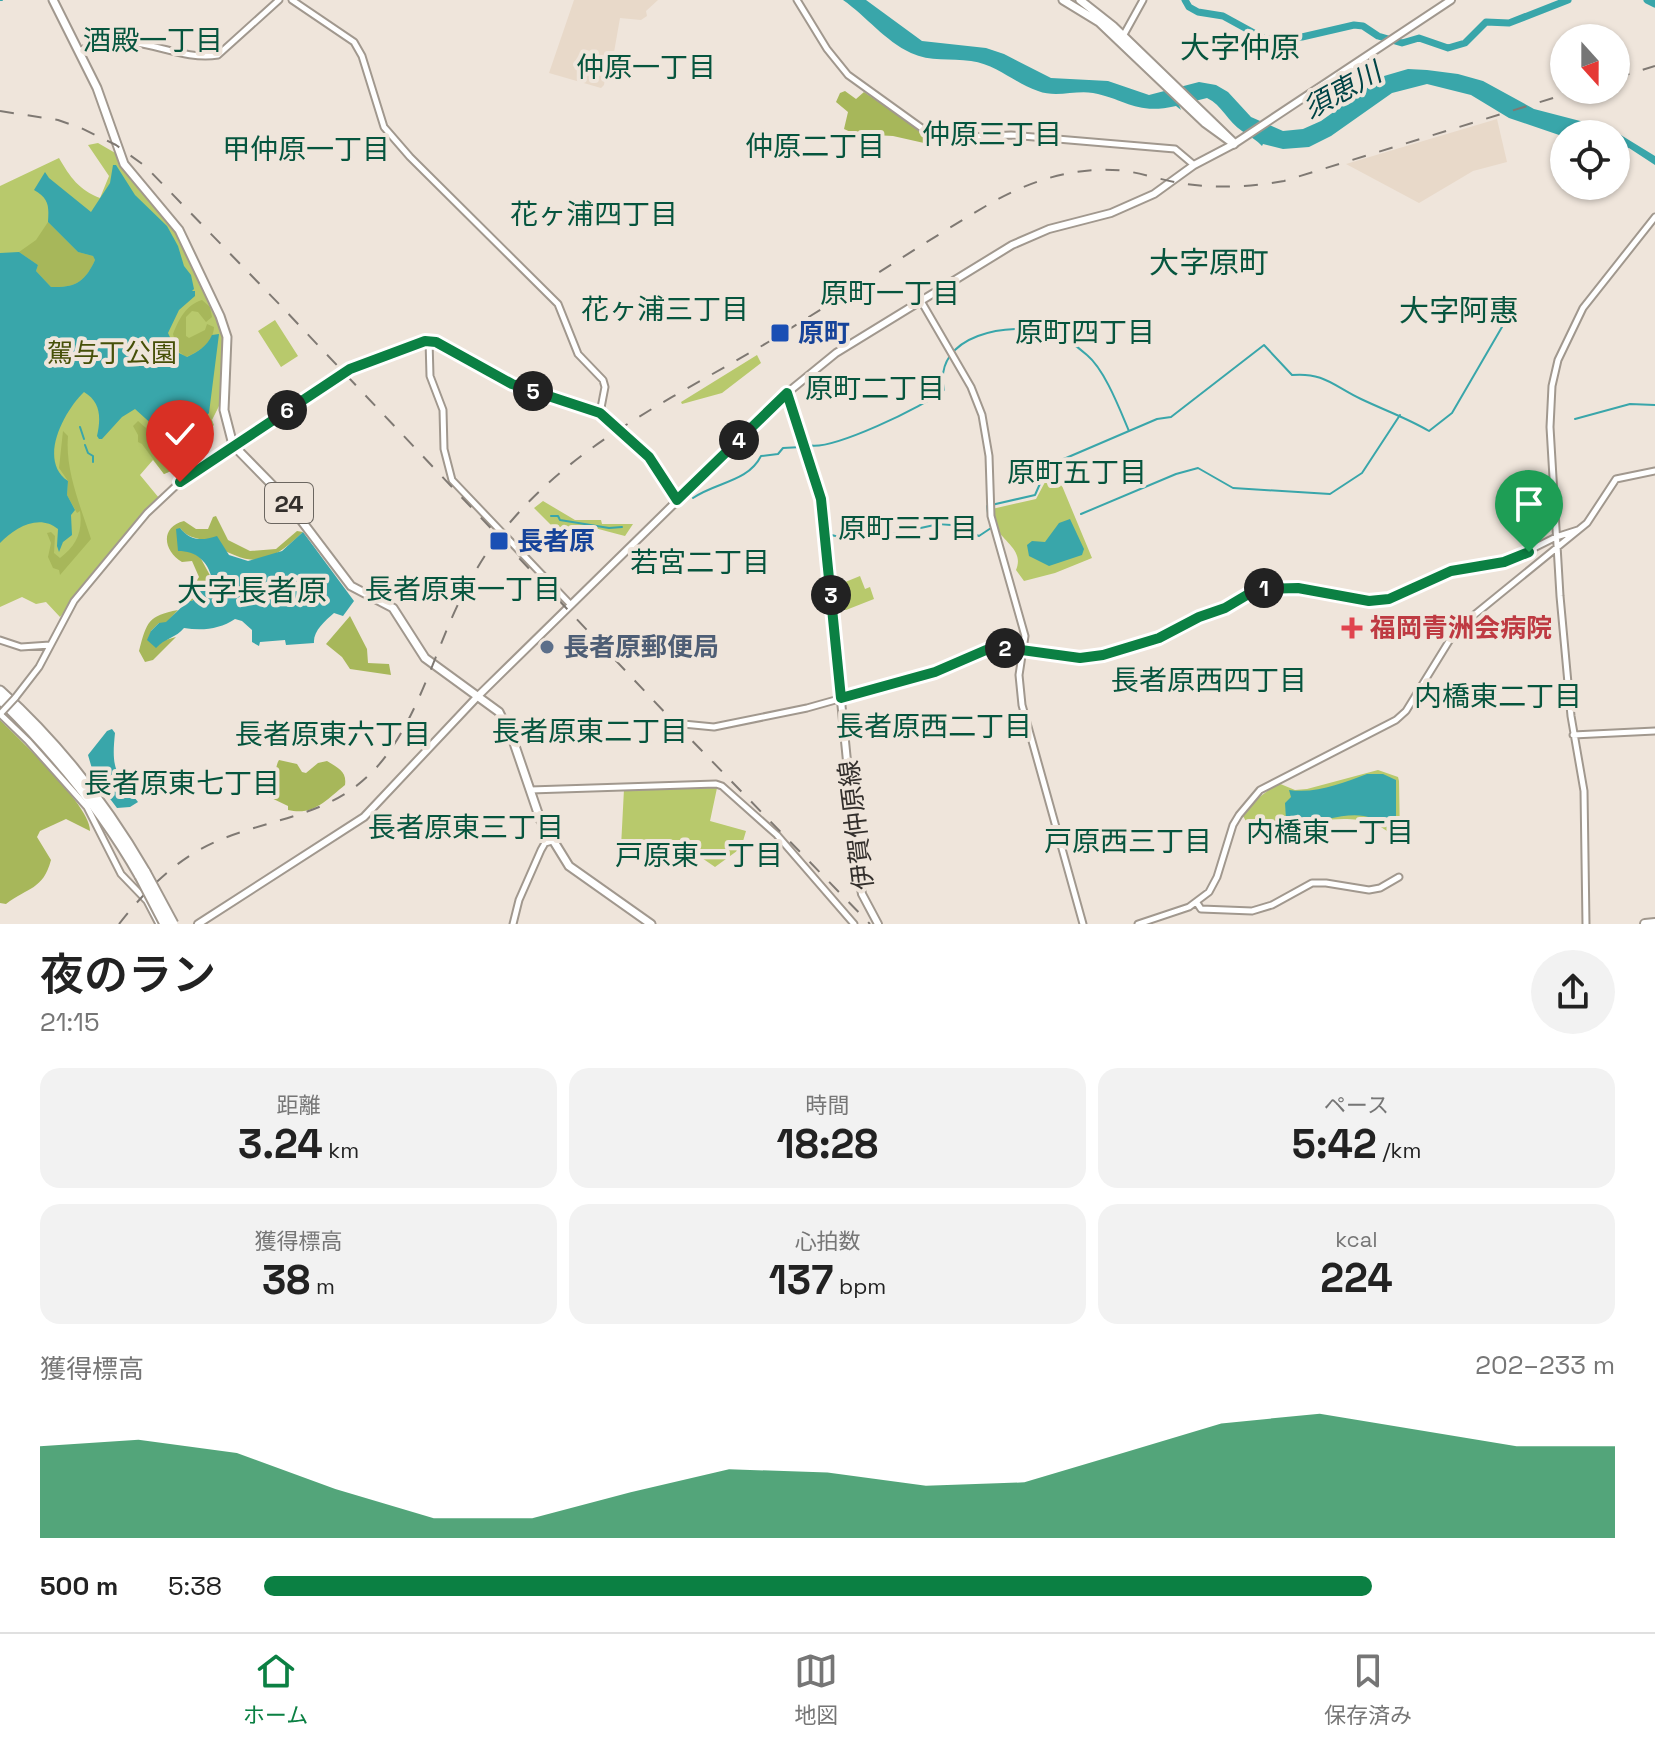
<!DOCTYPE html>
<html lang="ja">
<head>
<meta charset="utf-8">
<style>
	:root { --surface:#fff; --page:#f2f2f2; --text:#222; --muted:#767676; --line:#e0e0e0; --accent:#0b8043 }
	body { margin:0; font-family:"Space Grotesk","Noto Sans JP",sans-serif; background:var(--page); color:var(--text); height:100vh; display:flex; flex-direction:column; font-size:30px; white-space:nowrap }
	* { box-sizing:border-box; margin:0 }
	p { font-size:26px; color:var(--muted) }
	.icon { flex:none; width:44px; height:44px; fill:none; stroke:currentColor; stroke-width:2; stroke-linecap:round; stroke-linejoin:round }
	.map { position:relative; height:924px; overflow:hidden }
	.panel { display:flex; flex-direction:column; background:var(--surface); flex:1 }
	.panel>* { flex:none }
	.needle { width:52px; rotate:159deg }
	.buttons { position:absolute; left:1550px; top:24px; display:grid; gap:16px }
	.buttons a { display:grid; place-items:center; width:80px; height:80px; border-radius:50%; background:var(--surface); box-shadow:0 2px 6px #0004; font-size:40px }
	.pin { position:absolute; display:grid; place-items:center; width:68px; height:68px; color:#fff; margin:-82px -34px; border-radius:50% 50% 50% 0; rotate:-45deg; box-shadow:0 0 8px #0007 }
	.pin .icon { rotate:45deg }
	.km { position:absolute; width:40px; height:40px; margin:-20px; border-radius:50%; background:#222; color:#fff; font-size:22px; line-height:40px; text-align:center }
	.round { display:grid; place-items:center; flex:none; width:84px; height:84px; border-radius:42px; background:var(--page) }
	.head { display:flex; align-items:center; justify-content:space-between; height:136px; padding:0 40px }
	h1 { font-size:44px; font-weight:600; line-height:60px }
	.figures { display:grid; grid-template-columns:repeat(3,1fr); gap:12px; height:136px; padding:8px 40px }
	.figures div { display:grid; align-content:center; border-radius:20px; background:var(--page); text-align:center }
	.figures b { font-size:40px; font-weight:600 }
	.figures small { font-size:22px; font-weight:400 }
	.figures p { font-size:22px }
	.chart { height:224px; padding:16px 40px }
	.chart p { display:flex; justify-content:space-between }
	.chart svg { width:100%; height:144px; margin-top:8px; fill:var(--accent); opacity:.7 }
	ul { padding:0 40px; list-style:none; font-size:26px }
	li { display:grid; grid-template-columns:128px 96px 1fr; align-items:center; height:60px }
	li i { height:20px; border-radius:10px; background:var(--accent) }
	.tabs { display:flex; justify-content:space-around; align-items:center; height:112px; border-top:2px solid var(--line); background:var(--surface); font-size:22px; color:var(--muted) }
	.tabs a { display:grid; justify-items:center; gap:4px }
	.tabs .active { color:var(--accent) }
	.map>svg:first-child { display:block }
	.built { fill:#e8d9c9 }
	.green { fill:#b8c96c }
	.forest { fill:#a7b75a }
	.water { fill:#39a6aa }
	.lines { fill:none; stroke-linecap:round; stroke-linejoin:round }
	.stream { stroke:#39a6aa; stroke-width:2 }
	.river { stroke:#39a6aa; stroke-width:7 }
	.tertiary-casing { stroke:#a1988e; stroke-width:9 }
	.secondary-casing { stroke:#a1988e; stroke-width:10 }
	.primary-casing { stroke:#a1988e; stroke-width:11 }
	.trunk-casing { stroke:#a1988e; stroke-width:12 }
	.motorway-casing { stroke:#a1988e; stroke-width:13 }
	.tertiary { stroke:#fff; stroke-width:5 }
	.secondary { stroke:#fff; stroke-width:6 }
	.primary { stroke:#fff; stroke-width:7 }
	.trunk { stroke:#fff; stroke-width:8 }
	.motorway { stroke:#fff; stroke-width:9 }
	.rail { stroke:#7f7973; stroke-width:2; stroke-dasharray:14 14; stroke-linecap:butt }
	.tertiary-bridge-casing { stroke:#a1988e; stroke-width:9; stroke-linecap:butt }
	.motorway-bridge-casing { stroke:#a1988e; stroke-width:13; stroke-linecap:butt }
	.tertiary-bridge { stroke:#fff; stroke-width:5 }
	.motorway-bridge { stroke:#fff; stroke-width:9 }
	.route-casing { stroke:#fff; stroke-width:16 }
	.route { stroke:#0b8043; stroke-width:10 }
	.transit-dot { fill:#1a4fb4; stroke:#efe5db; stroke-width:3 }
	.health-dot { fill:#e0444e; stroke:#efe5db; stroke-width:3 }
	.service-dot { fill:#5c6f8a; stroke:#efe5db; stroke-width:3 }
	.labels { text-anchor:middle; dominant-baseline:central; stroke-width:8; stroke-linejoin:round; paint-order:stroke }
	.shield { fill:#efe5db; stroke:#6b6660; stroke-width:2 }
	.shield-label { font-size:24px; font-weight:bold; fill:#332f2c }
	.transit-label { font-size:26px; font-weight:bold; fill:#164399; stroke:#efe5db; text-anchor:start }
	.park-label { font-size:26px; fill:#465008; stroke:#efe5db }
	.health-label { font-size:26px; font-weight:bold; fill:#be3a42; stroke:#efe5db; text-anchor:start }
	.service-label { font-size:26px; font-weight:bold; fill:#4e5e75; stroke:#efe5db; text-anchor:start }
	.street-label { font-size:26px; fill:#332f2c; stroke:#efe5db }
	.neighbourhood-label { font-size:28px; fill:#06553e; stroke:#efe5db }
	.water-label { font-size:28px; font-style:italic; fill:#004446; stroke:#efe5db }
	.quarter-label { font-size:30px; fill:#06553e; stroke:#efe5db }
</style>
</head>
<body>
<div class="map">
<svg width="1655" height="924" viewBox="0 0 1655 924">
	<rect width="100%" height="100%" fill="#efe5db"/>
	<path class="built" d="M574 0H658L646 11 647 16 641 20 620 18 613 58H608L604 85 601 88 549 73Z
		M1497 119 1507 162 1473 171 1419 203 1346 164Z"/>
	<path class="green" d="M98 143 117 154 167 217 219 316 225 336 226 352 219 406 212 420 214 425 177 467 164 474 153 460 140 475 159 498 129 530 60 617 46 602 36 604 22 597 0 607V186L59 158C70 177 79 190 100 198L109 176 88 145Z
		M275 320 298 356 281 367 258 331Z
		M757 355 761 363 722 393 682 404 681 402Z
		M1052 469 1060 481 1092 558 1055 573 1024 581 1016 570C1024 551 1005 543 997 529 994 524 994 514 992 509L1036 499Z
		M543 501 575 520H601L602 524H633L625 536C600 531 577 517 555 536L551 532 554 528 534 508Z
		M860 576 865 589 870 587 874 599 846 610 835 609 833 587Z
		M1378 770 1398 777 1399 781 1400 839H1396C1368 809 1327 821 1290 824 1275 819 1265 820 1250 828L1243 816 1253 802 1278 783 1295 790 1307 789Z
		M717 788 710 821 746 831 741 848 715 867 686 847H621L624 789Z"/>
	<path class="forest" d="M845 91 856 99 864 92 927 135 924 143 893 136 855 134 844 129 848 112 836 102 840 93Z
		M48 222 78 252 93 256 95 260C85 282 75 288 51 287L36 271 38 265 19 252 36 240Z
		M202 300 210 307 212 317 206 322 198 312 192 311 186 317V336L189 338 205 330 207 324 214 327C213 343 200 351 186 357L178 351 173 334C179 319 186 305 202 300Z
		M212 420 213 429C196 444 186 467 164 474L142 444 138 442V435L133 426 138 421 162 442 163 458 166 466H176C182 446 195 433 212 420Z
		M63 431 68 436C65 470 80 505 91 539L60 575 59 570 53 568 48 557 51 543 47 533 51 532 55 536 54 553 60 558C76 546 83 532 80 511L77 513 67 495 68 481 59 468Z
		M216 516 228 540 250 551 276 549 297 531 303 532C263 570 252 565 207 542 196 537 187 538 180 528L190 551 200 557 212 579 192 601H188L187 595 199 577 192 561 182 562C163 551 160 527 184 521L196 529H208L213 517Z
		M178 610 166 623H159L151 631 152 634 162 641 176 637 153 660 145 662 139 651C147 621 148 616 178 610Z
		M350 616 367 649 368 663 389 664 391 675 350 669 342 657 326 644Z
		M0 720C20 740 91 806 90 831L66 819 40 831 37 837 51 860C43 890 28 887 6 904L0 903Z
		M279 760 297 764 302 772 306 773 318 763 327 761C338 768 347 771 345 785 326 800 314 816 288 810V806L263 794 269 782 275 783C278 775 274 768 279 760Z"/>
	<path class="water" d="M843 0H866L922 41 986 48 1004 54 1051 78 1108 81 1149 95 1199 82 1216 85 1228 92 1251 117 1283 131 1303 129 1321 121 1384 76 1408 69 1427 70 1458 74 1483 81 1534 109 1611 129 1655 156V165L1629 148 1616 146V134L1562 136 1509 118 1471 95 1427 84 1392 93 1331 136 1309 147 1283 149 1263 144 1262 146C1257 140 1250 137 1242 131 1228 122 1222 105 1207 98L1179 105 1181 110 1176 106C1136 115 1128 100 1093 93 1075 90 1056 98 1038 91 1014 83 998 65 971 61 951 58 930 62 911 53 885 41 866 16 843 0Z
		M113 165H116L135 195 167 226 178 246 184 266 191 275 194 289 192 291H195V296L179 310 168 333 177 352 187 357C198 352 207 346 212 335L219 334 209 413C196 428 178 437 172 458L167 457 166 437 135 409 122 417 102 439H99L97 436C101 418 101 402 84 392 65 410 37 460 68 481L67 495 75 510 71 515 72 535 63 542 59 552 57 546 58 529C39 513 14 528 0 543V253L19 252 38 265 36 271 51 287C75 288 85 282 95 260L93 256 78 252 48 222C49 205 49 199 34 190L45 172 49 178 91 212 110 183Z
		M1070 519 1084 549 1082 555 1049 566 1029 556 1027 545 1032 541 1045 542 1059 523Z
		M180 528C190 541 202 541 217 536L229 555 248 561 282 551 303 532 354 601 343 616 334 613C325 621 313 631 314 643L286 645 285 640 260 642 259 646 252 642V630L242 621 235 619C220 629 203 631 184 628 176 638 165 638 156 648L147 640 151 631 159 623 166 622 188 601H192L198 594 196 591 208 586 212 579C208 561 196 551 178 551L176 529Z
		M112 729 115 733C111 771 116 772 138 802L130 807 117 808 95 779 88 755 107 731Z
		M1367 774H1383L1396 780V829L1390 830C1357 796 1317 833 1286 819L1285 803 1291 797 1289 790C1317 794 1342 783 1367 774Z"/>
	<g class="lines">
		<path class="stream" d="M0 0H2
			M1575 419 1630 404 1655 405
			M80 427 84 439
			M85 445 88 453 93 456V462
			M808 445C830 452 925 406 944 390 932 334 1011 321 1050 333 1063 337 1077 346 1087 355 1105 370 1120 410 1129 431
			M693 498C716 482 748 482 761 456L778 454 783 448 802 447
			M988 513 987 506 1035 495 1050 461 1055 459 1059 461 1157 419 1171 417 1264 345 1292 375C1324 372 1335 387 1361 399 1384 410 1407 418 1429 431L1452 413 1502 327
			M1081 514 1176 474 1198 468 1233 488 1330 494 1362 473 1400 415
			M551 516H558L560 520 609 528 622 527
			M828 534 850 540 869 531 893 534 939 524 951 525 979 536 991 528 990 520"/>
		<path class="river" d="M1185 0 1189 7 1198 12 1223 16 1265 39 1302 37 1354 25 1363 26 1378 36 1402 43 1419 38 1448 48 1465 43 1486 22 1509 23 1568 0
			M1647 0 1655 4"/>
		<g class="tertiary-casing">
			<path id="tertiary" d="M292 0 354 42 362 56 384 127 410 157 558 304 578 354 603 380 605 387 600 413 616 427
				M797 0 827 49 848 75 930 134 949 138 1011 135 1175 149 1194 165
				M1122 38 1143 0
				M79 51C89 47 99 42 109 41 146 38 182 61 218 55L279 0
				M921 301 971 387 982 415 989 456 991 516 1025 636 1019 675 1022 705 1083 924
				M429 340 430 376 443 410 444 449 452 480 570 604
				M623 434 655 464 663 481 677 500
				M0 640 21 647 50 645
				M15 698 39 667 74 601 147 513 180 482 350 369 429 340 436 342 512 384 600 413
				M0 714 28 741 87 807 121 874 147 901 159 924
				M683 724 714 727 807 708 935 672 986 650 1007 648 1080 658 1103 655 1159 638 1199 617 1225 608 1251 591 1262 588 1307 589 1369 601 1389 599 1445 573 1510 560 1556 537 1578 530
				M1573 735 1655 731
				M530 790 716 784 722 786 777 835 854 924
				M1197 903 1201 909 1252 911 1272 905 1312 883H1326L1369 890 1380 888 1399 877
				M513 924 519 900 541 850 545 843 552 841
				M1138 924 1189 907 1209 892 1217 877 1233 825 1239 815 1260 790 1396 720 1406 711 1451 638 1468 620 1587 523 1616 479 1655 471
				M1586 924 1584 791 1571 716 1560 596 1550 427 1552 386 1558 360 1583 308 1655 217"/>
		</g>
		<g class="secondary-casing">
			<path id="secondary" d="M787 393 821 499 858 872 862 894 878 924
				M198 924 364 817 478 696 787 393 836 353 1012 245 1049 229 1111 213 1154 194 1194 165 1234 144 1451 0"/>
		</g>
		<g class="primary-casing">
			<path id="primary" d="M53 0 97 88 124 164 179 230 220 316 227 337 224 410 233 445 282 495 351 586 393 608 425 658 499 712 514 743 540 819 569 866 651 924
				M1063 0 1099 22 1205 123 1234 144
				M1080 0 1113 26 1233 142"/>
		</g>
		<g class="trunk-casing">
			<path id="trunk" d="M1645 924 1655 923"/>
		</g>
		<g class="motorway-casing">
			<path id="motorway" d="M0 691C58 743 106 805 145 872
				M0 699C54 752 103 811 140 876"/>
		</g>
		<use href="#tertiary" class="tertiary"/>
		<use href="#secondary" class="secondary"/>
		<use href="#primary" class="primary"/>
		<use href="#trunk" class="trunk"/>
		<use href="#motorway" class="motorway"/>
		<path class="rail" d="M1616 78 1655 66
			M0 111 58 120 81 128 116 145 145 166 281 306 671 719 870 924
			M119 924C145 891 176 859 215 842 267 819 325 817 368 776 409 738 429 671 450 622 466 585 486 549 513 519 582 439 681 394 770 341 844 296 916 247 991 203 1031 180 1079 165 1126 171 1144 174 1162 180 1180 183 1213 189 1250 187 1284 181L1579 90"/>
		<g class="tertiary-bridge-casing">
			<path id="tertiary-bridge" d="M616 427 623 434
				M2 712 15 698"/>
		</g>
		<g class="motorway-bridge-casing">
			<path id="motorway-bridge" d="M145 872 173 924
				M140 876 165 924"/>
		</g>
		<use href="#tertiary-bridge" class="tertiary-bridge"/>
		<use href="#motorway-bridge" class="motorway-bridge"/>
	</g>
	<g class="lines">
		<g class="route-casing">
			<path id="route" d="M180 482 350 369 425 341 436 342 512 384 600 413 649 457 677 500 787 393 821 499 841 698 935 672 986 650 1007 648 1080 658 1103 655 1159 638 1199 617 1225 608 1257 589 1298 588 1369 601 1389 599 1451 571 1504 562 1529 552"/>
		</g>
		<use href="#route" class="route"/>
	</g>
	<g class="transit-dot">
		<rect x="770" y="323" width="20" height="20" rx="4"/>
		<rect x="489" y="531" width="20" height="20" rx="4"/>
	</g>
	<path class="health-dot" d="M1348 616h8v8h8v8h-8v8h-8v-8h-8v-8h8z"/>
	<circle class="service-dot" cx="547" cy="647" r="8"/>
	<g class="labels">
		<rect class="shield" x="265" y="483" width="48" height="40" rx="6"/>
		<g class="shield-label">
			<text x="289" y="503">24</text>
		</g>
		<g class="transit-label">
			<text x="798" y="333">原町</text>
			<text x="517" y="541">長者原</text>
		</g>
		<g class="park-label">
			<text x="112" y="353">駕与丁公園</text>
		</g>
		<g class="health-label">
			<text x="1370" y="628">福岡青洲会病院</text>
		</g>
		<g class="service-label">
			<text x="563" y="647">長者原郵便局</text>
		</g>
		<g class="street-label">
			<text transform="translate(856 825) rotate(-97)">伊賀仲原線</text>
		</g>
		<g class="neighbourhood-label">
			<text x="153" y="40">酒殿一丁目</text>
			<text x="646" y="67">仲原一丁目</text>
			<text x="992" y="134">仲原三丁目</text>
			<text x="815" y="146">仲原二丁目</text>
			<text x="306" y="149">甲仲原一丁目</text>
			<text x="594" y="214">花ヶ浦四丁目</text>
			<text x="890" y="293">原町一丁目</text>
			<text x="665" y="309">花ヶ浦三丁目</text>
			<text x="1085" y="332">原町四丁目</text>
			<text x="875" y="388">原町二丁目</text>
			<text x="1077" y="472">原町五丁目</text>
			<text x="908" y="528">原町三丁目</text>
			<text x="700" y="562">若宮二丁目</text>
			<text x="463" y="589">長者原東一丁目</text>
			<text x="1209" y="680">長者原西四丁目</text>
			<text x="1498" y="696">内橋東二丁目</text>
			<text x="934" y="726">長者原西二丁目</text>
			<text x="590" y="731">長者原東二丁目</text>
			<text x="333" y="734">長者原東六丁目</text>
			<text x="182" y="783">長者原東七丁目</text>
			<text x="466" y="827">長者原東三丁目</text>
			<text x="1330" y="832">内橋東一丁目</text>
			<text x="1128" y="841">戸原西三丁目</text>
			<text x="699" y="855">戸原東一丁目</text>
		</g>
		<g class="water-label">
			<text transform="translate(1342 90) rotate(-29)">須恵川</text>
		</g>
		<g class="quarter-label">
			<text x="1240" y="47">大字仲原</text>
			<text x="1209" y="262">大字原町</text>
			<text x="1459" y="310">大字阿惠</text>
			<text x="252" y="590">大字長者原</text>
		</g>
	</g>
</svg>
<div class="buttons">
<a><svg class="needle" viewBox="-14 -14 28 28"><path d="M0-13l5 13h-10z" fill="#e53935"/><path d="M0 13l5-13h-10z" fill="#767676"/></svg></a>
<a><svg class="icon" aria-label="locate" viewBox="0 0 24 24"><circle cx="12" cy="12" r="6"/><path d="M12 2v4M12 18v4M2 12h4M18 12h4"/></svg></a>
</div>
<div class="pin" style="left:1529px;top:552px;background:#1e9e55"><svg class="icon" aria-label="arrive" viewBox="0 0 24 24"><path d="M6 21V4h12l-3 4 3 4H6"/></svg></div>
<div class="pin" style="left:180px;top:482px;background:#d93025"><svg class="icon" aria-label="check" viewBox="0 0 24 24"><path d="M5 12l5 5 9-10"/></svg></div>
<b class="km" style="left:1264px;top:588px">1</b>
<b class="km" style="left:1005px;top:648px">2</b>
<b class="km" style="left:831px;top:595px">3</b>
<b class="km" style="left:739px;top:440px">4</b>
<b class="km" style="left:533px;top:391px">5</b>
<b class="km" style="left:287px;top:410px">6</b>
</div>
<section class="panel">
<div class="head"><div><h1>夜のラン</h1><p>21:15</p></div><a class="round"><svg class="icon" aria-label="share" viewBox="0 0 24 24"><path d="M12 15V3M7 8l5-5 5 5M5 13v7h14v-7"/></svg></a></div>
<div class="figures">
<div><p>距離</p><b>3.24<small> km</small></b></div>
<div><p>時間</p><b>18:28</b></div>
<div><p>ペース</p><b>5:42<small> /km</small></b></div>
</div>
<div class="figures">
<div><p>獲得標高</p><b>38<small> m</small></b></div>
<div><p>心拍数</p><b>137<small> bpm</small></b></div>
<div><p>kcal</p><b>224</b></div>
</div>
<div class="chart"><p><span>獲得標高</span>202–233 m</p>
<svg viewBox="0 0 160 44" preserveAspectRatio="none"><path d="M0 44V16L10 14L20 18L30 29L40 38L50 38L60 30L70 23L80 24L90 28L100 27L110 18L120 9L130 6L140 11L150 16L160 16V44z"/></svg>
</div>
<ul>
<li><b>500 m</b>5:38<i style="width:82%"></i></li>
</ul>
</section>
<nav class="tabs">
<a class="active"><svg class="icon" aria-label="home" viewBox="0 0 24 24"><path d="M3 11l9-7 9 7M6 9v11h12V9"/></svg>ホーム</a>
<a><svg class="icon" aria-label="map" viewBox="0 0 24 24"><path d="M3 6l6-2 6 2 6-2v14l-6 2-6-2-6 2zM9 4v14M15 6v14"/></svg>地図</a>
<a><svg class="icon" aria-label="saved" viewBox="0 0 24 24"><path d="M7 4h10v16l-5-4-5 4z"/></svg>保存済み</a>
</nav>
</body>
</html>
